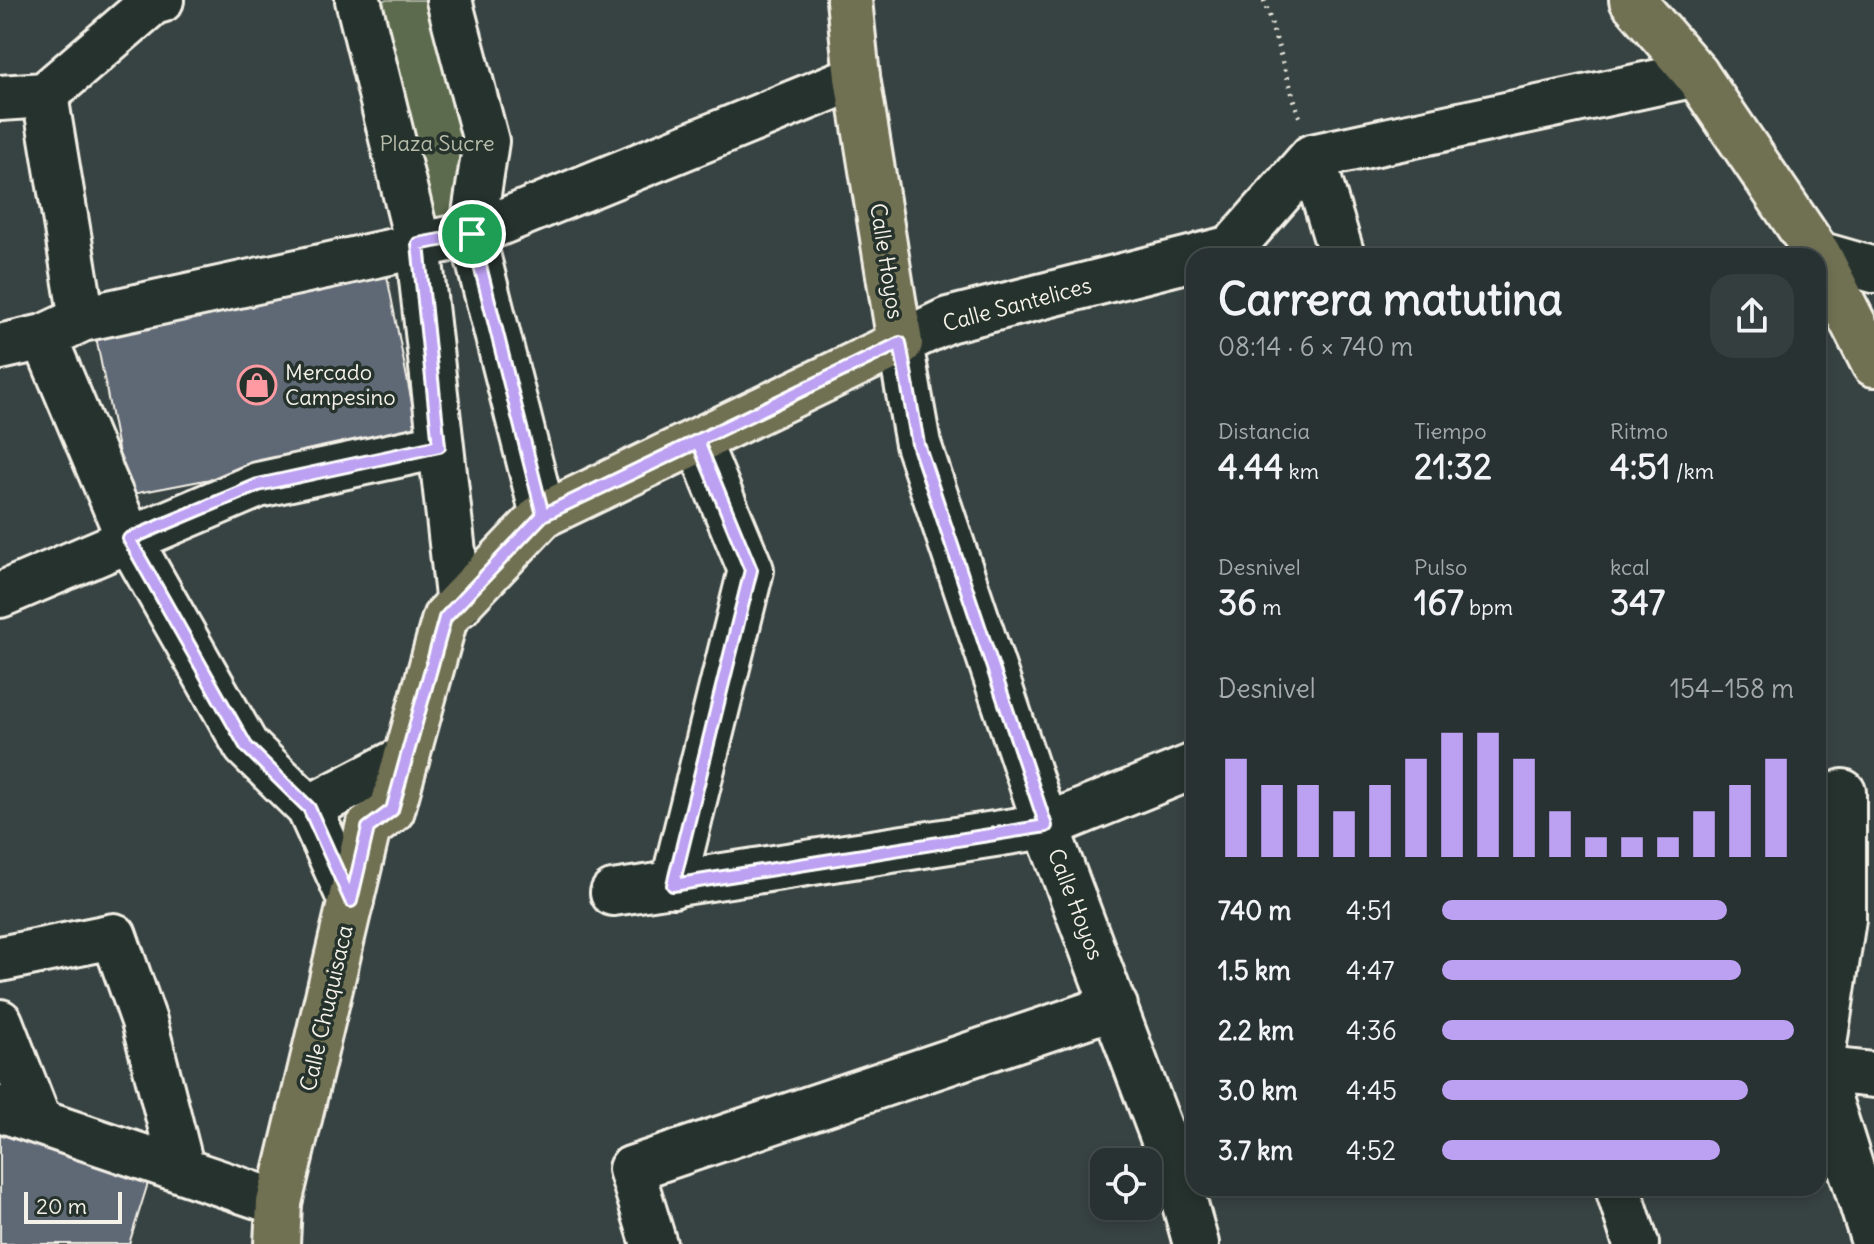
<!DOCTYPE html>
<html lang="es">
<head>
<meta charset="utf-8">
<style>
	:root { --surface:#293232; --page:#353e3e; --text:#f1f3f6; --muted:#a5aaac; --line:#454d4d; --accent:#bca0f2 }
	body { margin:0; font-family:Delius,sans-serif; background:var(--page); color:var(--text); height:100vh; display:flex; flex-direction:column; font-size:30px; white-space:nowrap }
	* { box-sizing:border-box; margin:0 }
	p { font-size:26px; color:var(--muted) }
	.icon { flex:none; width:44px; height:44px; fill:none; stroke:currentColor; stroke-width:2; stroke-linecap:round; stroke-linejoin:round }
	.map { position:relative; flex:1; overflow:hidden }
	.panel { position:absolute; left:1186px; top:248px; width:640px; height:948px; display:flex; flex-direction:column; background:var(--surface); border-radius:24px; box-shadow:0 4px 12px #0003,0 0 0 2px var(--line) }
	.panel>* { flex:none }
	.buttons { position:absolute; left:1090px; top:1148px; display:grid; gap:16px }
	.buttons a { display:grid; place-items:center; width:72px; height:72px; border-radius:16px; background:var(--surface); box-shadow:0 4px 12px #0003,0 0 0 2px var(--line); font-size:40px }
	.scale { position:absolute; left:24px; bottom:20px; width:98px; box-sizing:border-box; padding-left:8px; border:4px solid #f4f1e8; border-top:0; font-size:22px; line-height:28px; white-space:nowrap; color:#f4f1e8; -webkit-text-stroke:6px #26332d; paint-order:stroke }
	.pin { position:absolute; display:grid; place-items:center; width:68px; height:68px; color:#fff; margin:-34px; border:4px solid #fff; border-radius:50%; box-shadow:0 2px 8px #0007 }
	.round { display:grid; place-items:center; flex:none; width:84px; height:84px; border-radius:24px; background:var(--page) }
	.head { display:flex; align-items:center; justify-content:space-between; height:136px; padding:0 32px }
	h1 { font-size:44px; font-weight:700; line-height:60px }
	.metrics { display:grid; grid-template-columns:repeat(3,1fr); gap:12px; height:136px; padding:8px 32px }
	.metrics div { display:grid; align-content:center }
	.metrics b { font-size:34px; font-weight:700 }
	.metrics small { font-size:22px; font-weight:400 }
	.metrics p { font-size:22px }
	.chart { height:224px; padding:16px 32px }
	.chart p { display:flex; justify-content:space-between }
	.chart svg { width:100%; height:144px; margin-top:8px; stroke:var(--accent); stroke-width:6 }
	ul { padding:0 32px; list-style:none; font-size:26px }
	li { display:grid; grid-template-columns:128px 96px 1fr; align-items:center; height:60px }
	li i { height:20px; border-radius:10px; background:var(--accent) }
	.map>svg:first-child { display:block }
	.green { fill:#5c6b4d; stroke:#a8ae9a; stroke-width:2 }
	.building { fill:#5f6774; stroke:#f4f1e8; stroke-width:2 }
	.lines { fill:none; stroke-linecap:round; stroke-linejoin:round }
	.minor-casing { stroke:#f4f1e8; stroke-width:50 }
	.major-casing { stroke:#f4f1e8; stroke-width:50 }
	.path { stroke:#f4f1e8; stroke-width:5; stroke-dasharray:2 6; stroke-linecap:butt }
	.minor { stroke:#26332d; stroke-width:44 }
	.major { stroke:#706f52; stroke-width:44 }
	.route-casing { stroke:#fff; stroke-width:16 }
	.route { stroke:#bca0f2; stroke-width:10 }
	.labels { text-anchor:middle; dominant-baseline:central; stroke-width:7; stroke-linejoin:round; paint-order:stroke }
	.park-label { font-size:22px; fill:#b7bbaa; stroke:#26332d }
	.street-label { font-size:22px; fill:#f4f1e8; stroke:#26332d }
	.poi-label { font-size:22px; fill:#f4f1e8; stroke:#26332d; text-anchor:start }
</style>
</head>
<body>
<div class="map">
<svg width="1874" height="1244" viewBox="0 0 1874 1244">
	<rect width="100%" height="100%" fill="#374342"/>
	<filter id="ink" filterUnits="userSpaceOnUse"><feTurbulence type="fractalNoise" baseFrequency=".0125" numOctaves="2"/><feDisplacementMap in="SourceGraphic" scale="16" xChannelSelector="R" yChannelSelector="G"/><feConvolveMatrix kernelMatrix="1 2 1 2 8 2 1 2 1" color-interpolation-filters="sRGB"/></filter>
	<g filter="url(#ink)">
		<path class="green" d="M375 0H432L468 141 462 204 448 218 434 220Z"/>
		<path class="building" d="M387 276 419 439 127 495 95 332Z
			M0 1133 149 1180 129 1244H0Z"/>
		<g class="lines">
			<g class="minor-casing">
				<path id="minor" d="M358 0 418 244 459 605
					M449 0 486 141 472 234 543 515
					M0 98 45 95
					M1312 157 1342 256
					M1818 254 1874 270
					M1200 256 1232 248 1312 157 1696 74
					M1194 258 948 320 900 343 918 444 1046 826 1176 1172 1196 1244
					M82 319 45 95 153 2 161 0
					M44 337 129 539 246 746 309 808 351 901
					M0 347 44 337 82 319 472 234 857 77
					M0 595 258 485 439 446
					M1843 792V919L1820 1070 1874 1242
					M309 808 407 757
					M673 885 751 570 698 442
					M613 893 1046 826 1194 766
					M0 959 114 936 144 1021 182 1170
					M0 1022 39 1122
					M1818 1069 1874 1075
					M0 1109 279 1203
					M1618 1188 1636 1244
					M654 1244 631 1169 1115 1006"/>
			</g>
			<g class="major-casing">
				<path id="major" d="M1632 0 1696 74 1818 254 1874 364
					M277 1244 279 1203 368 828 392 810 445 618 543 515 900 343 857 77 849 0"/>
			</g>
			<path class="path" d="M1264 0 1301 122"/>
			<use href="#minor" class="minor"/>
			<use href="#major" class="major"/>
		</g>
	</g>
	<g class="lines" filter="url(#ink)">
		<g class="route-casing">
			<path id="route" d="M472 234 418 244 439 446 258 485 129 539 246 746 309 808 351 901 368 828 392 810 445 618 543 515 900 343 918 444 1046 826 673 885 751 570 698 442 543 515 472 234"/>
		</g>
		<use href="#route" class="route"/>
	</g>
	<defs>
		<g id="shop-ring" transform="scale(2)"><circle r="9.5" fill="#26332d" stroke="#ff9aa2" stroke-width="1.5"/><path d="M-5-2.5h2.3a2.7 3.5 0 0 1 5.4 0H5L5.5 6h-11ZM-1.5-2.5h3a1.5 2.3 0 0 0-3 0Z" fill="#ff9aa2"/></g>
	</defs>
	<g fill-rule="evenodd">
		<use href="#shop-ring" x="257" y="385"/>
	</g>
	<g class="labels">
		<g class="park-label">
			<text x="437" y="143">Plaza Sucre</text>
		</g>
		<g class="street-label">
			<text transform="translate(887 261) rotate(81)">Calle Hoyos</text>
			<text transform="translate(1017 304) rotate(-15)">Calle Santelices</text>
			<text transform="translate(1076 904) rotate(69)">Calle Hoyos</text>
			<text transform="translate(326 1008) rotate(-77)">Calle Chuquisaca</text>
		</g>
		<g class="poi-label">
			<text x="285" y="372">Mercado<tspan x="285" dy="25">Campesino</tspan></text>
		</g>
	</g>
</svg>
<div class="buttons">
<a><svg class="icon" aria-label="locate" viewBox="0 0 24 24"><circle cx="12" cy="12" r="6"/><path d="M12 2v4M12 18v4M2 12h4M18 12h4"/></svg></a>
</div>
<div class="scale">20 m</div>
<div class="pin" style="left:472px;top:234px;background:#1e9e55"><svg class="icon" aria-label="arrive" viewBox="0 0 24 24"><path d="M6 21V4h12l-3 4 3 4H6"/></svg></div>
<section class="panel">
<div class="head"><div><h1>Carrera matutina</h1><p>08:14 · 6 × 740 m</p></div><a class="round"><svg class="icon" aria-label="share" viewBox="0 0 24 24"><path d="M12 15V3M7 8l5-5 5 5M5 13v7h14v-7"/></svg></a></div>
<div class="metrics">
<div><p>Distancia</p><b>4.44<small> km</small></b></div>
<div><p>Tiempo</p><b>21:32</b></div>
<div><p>Ritmo</p><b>4:51<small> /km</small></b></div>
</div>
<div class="metrics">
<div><p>Desnivel</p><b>36<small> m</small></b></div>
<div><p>Pulso</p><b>167<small> bpm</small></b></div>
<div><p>kcal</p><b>347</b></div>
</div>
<div class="chart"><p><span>Desnivel</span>154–158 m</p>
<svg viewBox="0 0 160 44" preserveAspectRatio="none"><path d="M5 44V14M15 44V22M25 44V22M35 44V30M45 44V22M55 44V14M65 44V6M75 44V6M85 44V14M95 44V30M105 44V38M115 44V38M125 44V38M135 44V30M145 44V22M155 44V14"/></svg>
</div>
<ul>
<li><b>740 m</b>4:51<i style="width:81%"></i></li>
<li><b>1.5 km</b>4:47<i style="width:85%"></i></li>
<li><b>2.2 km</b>4:36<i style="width:100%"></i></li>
<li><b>3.0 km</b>4:45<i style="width:87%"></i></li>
<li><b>3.7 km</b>4:52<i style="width:79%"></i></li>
</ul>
</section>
</div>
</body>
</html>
